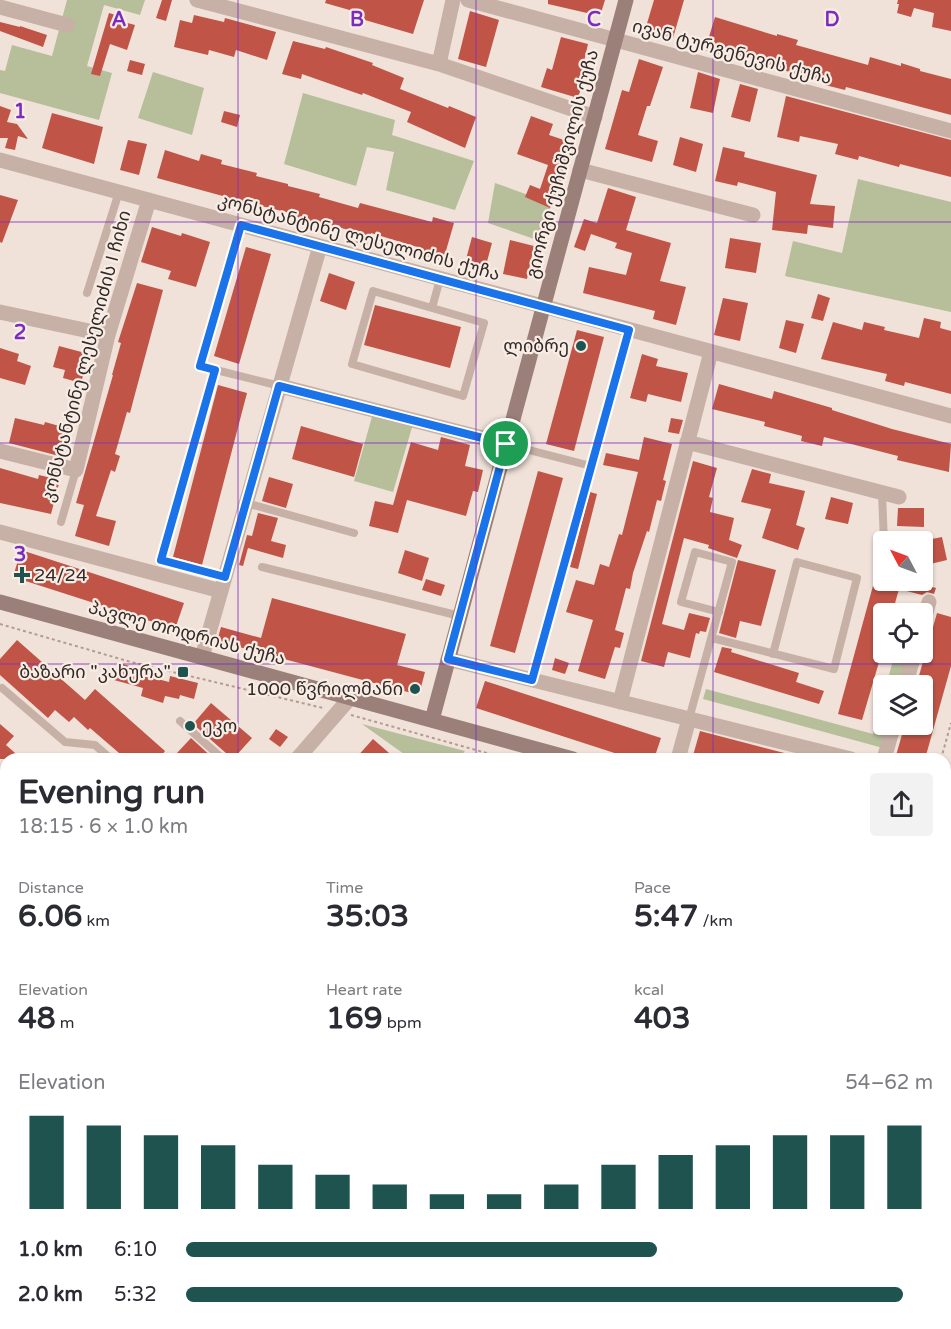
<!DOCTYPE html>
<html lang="en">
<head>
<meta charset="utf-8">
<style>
	:root { --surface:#fff; --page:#f2f2f3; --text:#2b2b33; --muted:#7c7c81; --accent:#1e5350 }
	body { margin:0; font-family:"Varela Round","Noto Sans Georgian",sans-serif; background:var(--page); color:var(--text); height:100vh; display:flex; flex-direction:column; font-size:22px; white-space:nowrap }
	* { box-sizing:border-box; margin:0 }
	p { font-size:20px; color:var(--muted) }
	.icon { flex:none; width:33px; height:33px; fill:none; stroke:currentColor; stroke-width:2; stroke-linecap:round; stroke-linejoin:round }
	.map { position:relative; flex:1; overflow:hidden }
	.side { position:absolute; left:0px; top:753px; width:951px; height:576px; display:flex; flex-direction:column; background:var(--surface); border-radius:18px 18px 0 0; box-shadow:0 2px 4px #0004 }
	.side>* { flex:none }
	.needle { width:39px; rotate:311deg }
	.controls { position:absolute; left:873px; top:531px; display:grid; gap:12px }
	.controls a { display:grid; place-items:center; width:60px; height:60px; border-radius:6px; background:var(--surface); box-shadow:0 2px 4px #0004; font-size:30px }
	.pin { position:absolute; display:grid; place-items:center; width:51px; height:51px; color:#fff; margin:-26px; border:3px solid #fff; border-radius:50%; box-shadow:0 2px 6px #0007 }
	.round { display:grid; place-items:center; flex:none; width:63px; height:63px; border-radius:6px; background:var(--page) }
	.summary { display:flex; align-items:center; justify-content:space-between; height:102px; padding:0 18px }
	h1 { font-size:33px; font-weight:800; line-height:45px }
	.metrics { display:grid; grid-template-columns:repeat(3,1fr); gap:9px; height:102px; padding:6px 18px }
	.metrics div { display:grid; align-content:center }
	.metrics b { font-size:30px; font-weight:800 }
	.metrics small { font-size:16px; font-weight:400 }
	.metrics p { font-size:16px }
	.chart { height:168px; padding:12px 18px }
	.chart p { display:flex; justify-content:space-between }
	.chart svg { width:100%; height:108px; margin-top:6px; stroke:var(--accent); stroke-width:6 }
	ul { padding:0 18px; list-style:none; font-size:20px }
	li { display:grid; grid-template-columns:96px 72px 1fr; align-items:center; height:45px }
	li i { height:15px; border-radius:8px; background:var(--accent) }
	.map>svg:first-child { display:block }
	.green { fill:#b6be9a }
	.plaza { fill:#e7d1c1 }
	.building { fill:#c05547 }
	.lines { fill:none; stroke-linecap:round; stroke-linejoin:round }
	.path { stroke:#b39b90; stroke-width:2; stroke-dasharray:3 3; stroke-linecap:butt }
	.lane { stroke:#c7b1a6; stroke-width:8 }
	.street { stroke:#c7b1a6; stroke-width:15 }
	.secondary { stroke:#9a8078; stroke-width:15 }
	.route-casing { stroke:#fff; stroke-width:12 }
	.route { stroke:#1a73e8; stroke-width:8 }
	.grid { fill:none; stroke:#7b2cbf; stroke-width:1.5; stroke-opacity:0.55 }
	.poi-dot { fill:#1e5350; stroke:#f8ede5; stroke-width:2 }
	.labels { text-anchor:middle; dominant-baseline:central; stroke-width:4.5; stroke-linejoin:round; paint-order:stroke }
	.street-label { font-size:18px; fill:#332927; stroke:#f8ede5 }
	.poi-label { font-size:18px; fill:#332927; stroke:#f8ede5; text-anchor:end }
	.grid-label { font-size:20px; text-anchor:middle; font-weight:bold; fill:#7b2cbf; stroke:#f8ede5; stroke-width:4.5; stroke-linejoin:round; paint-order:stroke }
</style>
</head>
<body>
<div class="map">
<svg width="951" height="1329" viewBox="0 0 951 1329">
	<rect width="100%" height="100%" fill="#f0e2d9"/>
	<path class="green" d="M67 0H145L140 15 104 5 87 66 112 73 99 120 0 93V70L5 71 12 45 52 56Z
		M153 72 204 88 192 135 138 118Z
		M303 93 395 120 392 135 474 161 455 210 386 190 394 152 367 147 356 186 284 164Z
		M858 179 951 202V312L785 276 793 241 842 253Z
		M495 183 551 203 543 242 488 223Z
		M373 413 413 424 393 492 354 481Z
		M895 653H909L900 685 886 686Z
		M706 689 873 734 883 695 884 724 889 725 883 748 703 699Z
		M362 724 465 751 458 759H411Z
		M945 864 951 866V1329H807L809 1323H945Z
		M0 962 6 967V1041L0 1036Z
		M484 1323H612L607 1329H490Z"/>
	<path class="plaza" d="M945 1265 951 1270V1305L945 1310Z"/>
	<path class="building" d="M162 0H172L166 21 156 18Z
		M326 0H424L413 34 358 18 360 13 325 3Z
		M548 0H605L600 16 548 4Z
		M654 0H684L673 38 645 30Z
		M898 0H951V31L932 27 934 13 914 8 911 17 897 13 899 4H897Z
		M470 11 499 20 486 67 458 59Z
		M109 13 122 17 120 21 135 25 127 50 110 44 100 76 91 74Z
		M194 15 224 22 225 18 276 32 267 60 236 50 234 57 209 50 208 55 174 47 180 20 192 23Z
		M715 17 777 36V34L798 40 796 45 868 65 870 57 901 66V63L920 69V71L951 79V115L846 87 845 90 825 85 826 82 768 66V64L729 52 728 56 705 50Z
		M0 22 20 27V26L47 35 43 47 0 31Z
		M561 37 588 44 582 70 586 72 578 98 541 87 547 68 552 70Z
		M293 41 325 49 326 47 373 63 372 65 404 78 400 89 448 108 449 106 476 117 465 148 407 122 411 112 363 93 362 95 302 74 301 79 282 74Z
		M639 59 663 67 650 106H647L638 135 658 141 652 162 605 149 622 90 629 92Z
		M130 60 145 64 142 75 127 71Z
		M698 72 720 79 713 113 690 108Z
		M740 84 758 89 750 122 731 117Z
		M786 96 951 140V177L900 164 899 167 859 156 858 160 835 154 838 144 800 136 799 142 777 137Z
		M0 106 11 110 7 122 17 124 28 139 18 136 15 150 5 148 8 138H0Z
		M224 111 240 115 237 127 221 122Z
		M52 113 103 127 94 164 42 148Z
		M531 116 553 124 549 135 573 143 560 185 550 208 525 197 530 185 540 189 548 165 517 154Z
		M680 137 703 144 696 172 673 165Z
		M128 140 147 144 139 175 120 170Z
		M723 147 745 152 744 157 817 175 810 204 835 206 833 228 808 225 807 234 772 230 776 192 738 182 737 186 715 181Z
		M165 150 199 161 201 154 222 160 221 164 257 173 256 176 288 184V186L320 194 319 197 358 208 360 203 432 222 433 217 454 223 443 261 422 255 424 249 371 233 367 245 349 241 352 231 313 220V222L293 217 294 214 249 203V206L229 201 230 198 157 178Z
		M608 188 636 197 626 230 671 243 660 281 686 287 676 325 653 319 655 311 583 293 589 267 626 275 632 253 615 248 617 243 591 234 585 251 574 247 584 219 597 223Z
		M0 195 18 200 2 243 0 242Z
		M152 227 181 236 182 233 210 242 196 287 168 279 171 271 141 262Z
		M472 237 492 243 485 269 465 263Z
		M730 238 761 243 756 273 725 268Z
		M510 240 534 246 527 279 503 274Z
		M246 247 271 254 239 364 214 356Z
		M329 273 355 282 346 310 320 301Z
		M137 283 163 290 135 394 130 413 127 412 115 454 120 456 115 472 111 470 96 516 116 521 109 546 75 536 84 505 76 503 113 375H112L121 343 118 342Z
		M818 294 830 298 823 321 811 318Z
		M723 298 748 303 740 341 714 335Z
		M375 305 461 327 450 368 364 345Z
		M924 318 941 322 940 328 951 331V394L905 382 904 386 885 381 887 374 821 359 833 322 862 330 864 322 885 327 884 330 919 338Z
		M786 320 804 324 796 353 779 348Z
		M577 330 604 337 574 451 546 444Z
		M59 346 89 354 81 383 63 378 65 370 53 367Z
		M0 348 19 354 17 361 31 366 25 385 0 378Z
		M642 354 658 359 656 366 688 373 681 402 648 394 646 402 630 398Z
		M719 384 772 399 774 391 832 408V410L892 429 951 444 949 472 897 460 898 456 824 437 822 446 801 441 802 436 764 426 765 422 712 409Z
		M218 385 247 393 202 565 173 557Z
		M15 418 44 425 45 422 70 429 63 457 9 443Z
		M671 418 683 420 679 434 668 432Z
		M301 426 363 444 354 477 292 459Z
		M441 437 470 445 465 466 483 470 478 492 473 491 466 516 407 500 398 533 369 526 375 501 393 505 411 442 438 450Z
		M644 437 672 444 663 480 666 481 661 501 657 500 649 532 647 531 633 573 630 589 626 588 615 630 624 633 620 648 615 647 605 679 578 671 593 620 566 612 576 580 594 585 600 564 609 567 619 534 622 535 638 472 603 465 606 453 639 460Z
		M693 461 717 468 709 497 713 498 710 512 734 518 729 540 742 545 737 558 708 548 709 545 684 538 662 624 684 630 689 613 710 618 706 632 700 631 699 634 696 633 690 658 668 652 664 667 641 661Z
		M0 468 38 479 39 475 60 480 51 514 0 503Z
		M752 469 771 474 769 483 805 491 796 525 805 528 798 550 762 538 771 509 741 502Z
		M538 471 563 478 515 653 490 646Z
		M269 477 293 484 286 508 262 501Z
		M590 492 597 494 578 569 570 567Z
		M831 497 853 503 848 524 825 519Z
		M898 508H924V527L897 526Z
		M258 513 278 518 271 541 286 545 283 558 248 548 243 566 239 565 247 535 252 536Z
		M942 537 947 560 922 566V541Z
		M21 550 184 603 175 629 13 577Z
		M405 550 429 558 422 581 398 573Z
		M738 560 776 570 761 626 740 621 736 638 719 633Z
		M880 560 884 561V580H910L936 588 934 594 927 592 922 595 899 589 892 614H884V645L862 720 838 714Z
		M426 579 445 585 441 596 422 590Z
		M272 598 406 634 397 665 425 672 419 695 217 641 221 627 261 638Z
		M937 613 951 617V666L925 759H895L905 724H922V686H916Z
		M17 640 85 700 95 689 165 751 159 759H139L135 755 131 759H126L90 728 88 730 74 717 69 722 55 710 48 718 0 675V659Z
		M722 647 732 649 731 652 799 673 796 682 824 691 819 704 714 672Z
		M555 658 569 663 565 674 552 670Z
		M119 663 148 671 146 676 169 682 170 676 198 683 194 699 180 695 179 699 165 696 163 703 141 696 143 688 114 680Z
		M485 681 661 738 654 759H633L476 708Z
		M211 703 252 738 233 759H229L227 754 193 724Z
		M0 724 14 736 6 745 22 759H0Z
		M276 729 288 737 280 747 269 739Z
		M700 731 796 756 795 759H692Z
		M191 738 214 759H182L176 754Z
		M373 739 396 759H355Z"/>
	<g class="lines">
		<path class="path" d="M0 624 131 662 323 708
			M351 715 508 759
			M586 755 601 759
			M941 759 951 723
			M946 841 951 827
			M945 882 951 884
			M945 946 951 959
			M945 1212 951 1188
			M945 1265 951 1270
			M949 1268 951 1258
			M945 1310 951 1305
			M480 1323 487 1329
			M518 1323 520 1329
			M773 1323 791 1328
			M910 1329 912 1323
			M928 1329 929 1323"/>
		<path class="lane" d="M241 225 200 366 280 386
			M373 291 484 323 463 396 352 364Z
			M87 293 119 192
			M432 308 440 279
			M215 370 161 560 225 577
			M506 444 591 466
			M882 494 884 542
			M246 503 354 533
			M61 522 76 470
			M262 567 460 616
			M712 638 834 669 857 578 797 562 773 654
			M532 680 629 330
			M2 688 65 742 95 745 111 759
			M689 719 732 562 695 552 681 602 719 612
			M180 721 223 759
			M0 793 6 798
			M945 852 951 850
			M0 898 6 903
			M419 1323 426 1329
			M140 1329 142 1323
			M179 1329 181 1323
			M647 1329 652 1323
			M709 1329 710 1323"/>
		<path class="street" d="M197 0 439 64 595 117
			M468 0 951 131
			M0 7 67 25
			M439 64 453 0
			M0 160 951 416
			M580 170 753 215
			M0 312 108 335
			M280 386 506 444
			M687 442 899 497
			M0 451 76 470 108 335 149 200
			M0 532 221 591
			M922 625 929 602
			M202 657 320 246
			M448 659 851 759
			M905 686 915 652
			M620 702 711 352
			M297 759 350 698
			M678 759 689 719
			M884 759 894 724
			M0 1100 6 1093
			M0 1305 6 1306
			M71 1323 94 1329
			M238 1329 243 1323
			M803 1329 805 1323"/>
		<path class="secondary" d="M0 602 573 759
			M432 720 626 0
			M945 861 951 862"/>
	</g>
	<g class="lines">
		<g class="route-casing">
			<path id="route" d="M241 225 629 330 532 680 448 659 506 444 279 386 225 577 161 560 215 370 200 366Z"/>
		</g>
		<use href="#route" class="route"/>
	</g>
	<path class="grid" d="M238 0V759M476 0V759M713 0V759M0 222H951M0 443H951M0 664H951M0 886H6M945 886H951M0 1108H6M945 1108H951M238 1323V1329M476 1323V1329M713 1323V1329"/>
	<g class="poi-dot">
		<circle cx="581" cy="346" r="6"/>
		<path d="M19 566h6v6h6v6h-6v6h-6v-6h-6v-6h6z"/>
		<rect x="177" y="666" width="12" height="12" rx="3"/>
		<circle cx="415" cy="689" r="6"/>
		<circle cx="190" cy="726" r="6"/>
	</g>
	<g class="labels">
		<g class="street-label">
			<text transform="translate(732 52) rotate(15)">ივან ტურგენევის ქუჩა</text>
			<text transform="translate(562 164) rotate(-75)">გიორგი ქუჩიშვილის ქუჩა</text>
			<text transform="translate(359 237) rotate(15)">კონსტანტინე ლესელიძის ქუჩა</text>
			<text transform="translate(86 356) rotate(-75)">კონსტანტინე ლესელიძის I ჩიხი</text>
			<text transform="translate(187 633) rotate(15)">პავლე თოდრიას ქუჩა</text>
		</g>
		<g class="poi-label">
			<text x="569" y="346">ლიბრე</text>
			<text x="34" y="575" text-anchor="start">24/24</text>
			<text x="171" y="672">ბაზარი "კახურა"</text>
			<text x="403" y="689">1000 წვრილმანი</text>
			<text x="202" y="726" text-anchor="start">ეკო</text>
		</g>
	</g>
	<g class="grid-label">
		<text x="119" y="26">A</text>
		<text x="357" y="26">B</text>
		<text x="594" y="26">C</text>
		<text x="832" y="26">D</text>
		<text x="20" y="118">1</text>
		<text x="20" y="339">2</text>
		<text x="20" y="561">3</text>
	</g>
</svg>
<div class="controls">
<a><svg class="needle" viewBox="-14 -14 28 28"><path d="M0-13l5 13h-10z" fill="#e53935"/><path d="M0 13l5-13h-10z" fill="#7c7c81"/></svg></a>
<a><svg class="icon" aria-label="locate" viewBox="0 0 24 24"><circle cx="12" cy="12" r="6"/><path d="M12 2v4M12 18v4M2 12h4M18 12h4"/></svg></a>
<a><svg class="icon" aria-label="layers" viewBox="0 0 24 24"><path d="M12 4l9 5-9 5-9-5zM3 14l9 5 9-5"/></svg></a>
</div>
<div class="pin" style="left:506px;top:444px;background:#1e9e55"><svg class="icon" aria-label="arrive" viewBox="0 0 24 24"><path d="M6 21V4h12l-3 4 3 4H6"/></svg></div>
<section class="side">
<div class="summary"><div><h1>Evening run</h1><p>18:15 · 6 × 1.0 km</p></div><a class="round"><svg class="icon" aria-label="share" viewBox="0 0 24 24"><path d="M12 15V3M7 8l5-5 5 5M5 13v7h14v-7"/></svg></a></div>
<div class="metrics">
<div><p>Distance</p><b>6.06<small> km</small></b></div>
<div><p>Time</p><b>35:03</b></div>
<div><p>Pace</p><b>5:47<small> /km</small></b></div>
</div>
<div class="metrics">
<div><p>Elevation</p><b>48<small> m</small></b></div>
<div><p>Heart rate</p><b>169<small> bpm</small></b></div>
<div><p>kcal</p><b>403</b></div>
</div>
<div class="chart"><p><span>Elevation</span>54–62 m</p>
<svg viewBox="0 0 160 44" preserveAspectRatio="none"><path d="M5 44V6M15 44V10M25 44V14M35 44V18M45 44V26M55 44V30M65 44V34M75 44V38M85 44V38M95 44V34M105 44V26M115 44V22M125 44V18M135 44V14M145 44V14M155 44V10"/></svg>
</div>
<ul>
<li><b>1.0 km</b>6:10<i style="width:63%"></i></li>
<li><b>2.0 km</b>5:32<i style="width:96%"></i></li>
</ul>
</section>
</div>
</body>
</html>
